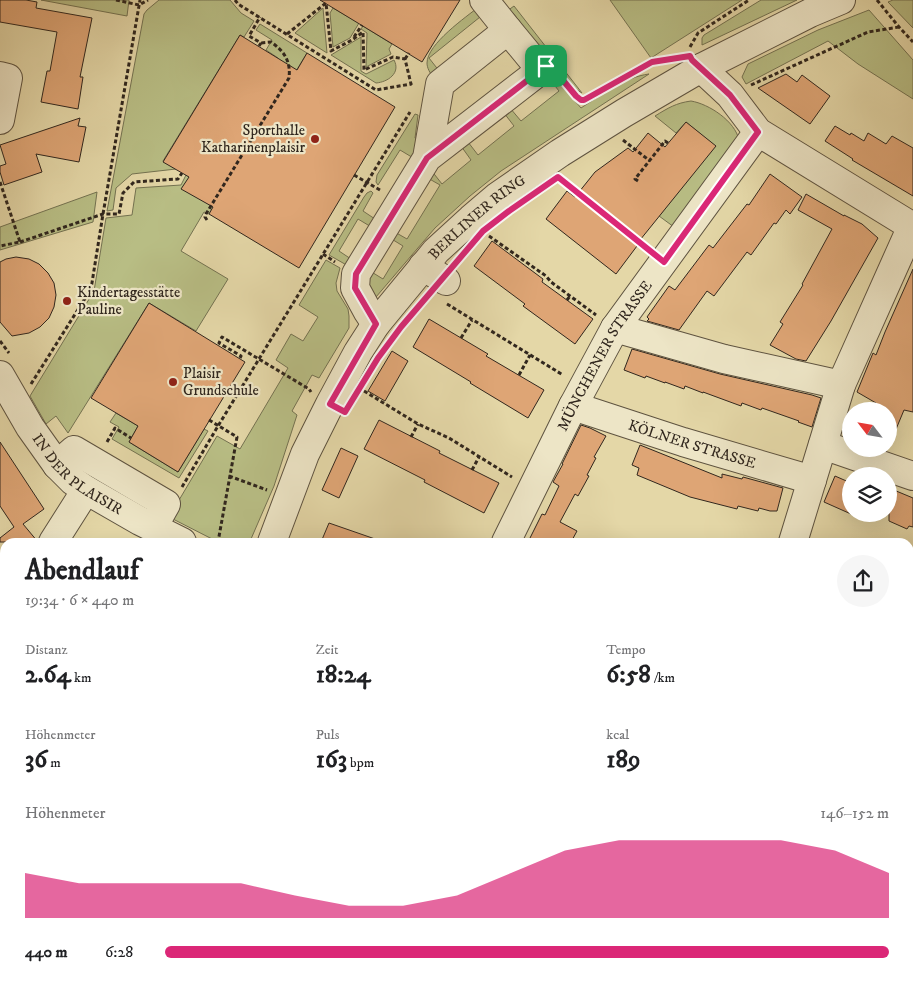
<!DOCTYPE html>
<html lang="de">
<head>
<meta charset="utf-8">
<style>
	:root { --surface:#fff; --page:#f6f6f6; --text:#202124; --muted:#757577; --accent:#db2777 }
	body { margin:0; font-family:"IM FELL DW Pica",serif; background:var(--page); color:var(--text); height:100vh; display:flex; flex-direction:column; font-size:19px; white-space:nowrap }
	* { box-sizing:border-box; margin:0 }
	p { font-size:16px; color:var(--muted) }
	.icon { flex:none; width:28px; height:28px; fill:none; stroke:currentColor; stroke-width:2; stroke-linecap:round; stroke-linejoin:round }
	.map { position:relative; flex:1; overflow:hidden }
	.panel { position:absolute; left:0px; top:538px; width:914px; height:444px; display:flex; flex-direction:column; background:var(--surface); border-radius:15px 15px 0 0; box-shadow:0 5px 20px #0002 }
	.panel>* { flex:none }
	.needle { width:32px; rotate:301deg }
	.tools { position:absolute; left:842px; top:402px; display:grid; gap:10px }
	.tools a { display:grid; place-items:center; width:55px; height:55px; border-radius:50%; background:var(--surface); box-shadow:0 5px 20px #0002; font-size:25px }
	.pin { position:absolute; display:grid; place-items:center; width:42px; height:42px; color:#fff; margin:-21px; border-radius:10px; box-shadow:0 2px 8px #0006 }
	.round { display:grid; place-items:center; flex:none; width:52px; height:52px; border-radius:26px; background:var(--page) }
	.summary { display:flex; align-items:center; justify-content:space-between; height:85px; padding:0 25px }
	h1 { font-size:28px; font-weight:700; line-height:38px }
	.metrics { display:grid; grid-template-columns:repeat(3,1fr); gap:8px; height:85px; padding:5px 25px }
	.metrics div { display:grid; align-content:center }
	.metrics b { font-size:25px; font-weight:700 }
	.metrics small { font-size:14px; font-weight:400 }
	.metrics p { font-size:14px }
	.chart { height:140px; padding:10px 25px }
	.chart p { display:flex; justify-content:space-between }
	.chart svg { width:100%; height:90px; margin-top:5px; fill:var(--accent); opacity:.7 }
	ul { padding:0 25px; list-style:none; font-size:16px }
	li { display:grid; grid-template-columns:80px 60px 1fr; align-items:center; height:38px }
	li i { height:12px; border-radius:6px; background:var(--accent) }
	.map>svg:first-child { display:block }
	.green { fill:#b8bd84; stroke:#747251 }
	.building { fill:#dea575; stroke:#31271e }
	.lines { fill:none; stroke-linecap:round; stroke-linejoin:round }
	.minor-casing { stroke:#5e5340; stroke-width:30 }
	.path { stroke:#31271e; stroke-width:3; stroke-dasharray:4 2.5; stroke-linecap:butt }
	.minor { stroke:#ede5c6; stroke-width:28 }
	.route-casing { stroke:#fff; stroke-width:10 }
	.route { stroke:#db2777; stroke-width:6 }
	.poi-dot { fill:#8f2418; stroke:#ede5c6; stroke-width:2 }
	.labels { text-anchor:middle; dominant-baseline:central; stroke-width:4.5; stroke-linejoin:round; paint-order:stroke }
	.poi-label { font-size:15px; fill:#31271e; stroke:#ede5c6; text-anchor:start }
	.street-label { font-size:15px; fill:#31271e; stroke:#ede5c6 }
</style>
</head>
<body>
<div class="map">
<svg width="913" height="981" viewBox="0 0 913 981">
	<rect width="100%" height="100%" fill="#e4d7a7"/>
	<filter id="stains"><feTurbulence type="fractalNoise" baseFrequency=".004" numOctaves="4"/><feColorMatrix values="0 0 0 0 .2 0 0 0 0 .09 0 0 0 0 .02 0 0 0 .5 -.17"/></filter>
	<radialGradient id="worn" r=".72"><stop offset=".6" stop-color="#630" stop-opacity="0"/><stop offset="1" stop-color="#630" stop-opacity=".3"/></radialGradient>
	<path class="green" d="M41 0H129L127 16Z
		M159 0H230L241 13 254 21 244 37 240 35 163 161 176 169 132 174 116 188 113 210 107 211 144 14 147 10Z
		M610 0H742L651 58Z
		M761 0H797L702 45V38L704 35Z
		M893 0H913V28L888 2Z
		M480 6 485 13 429 58 440 72 433 77C430 73 427 68 427 63 427 44 466 17 480 6Z
		M514 6 582 93 575 89 554 61H550L513 13 506 17 503 14Z
		M323 8 327 53 295 33Z
		M333 8 359 23 350 38 333 47 330 13Z
		M869 10 913 60V99L858 64 828 41 746 84 742 77 748 64 818 30Z
		M260 24 307 53 209 214 204 212 181 251 228 279 196 331 149 303 68 433 56 416 46 424 30 396 94 291 106 218 132 215 136 188 181 185 186 175 202 184 278 58 266 50 272 40 256 30Z
		M363 26 392 44 389 49 391 54 366 67 367 33 361 29Z
		M361 37V71L366 74 394 60C401 73 388 82 376 83L331 55Z
		M552 74 581 108C601 95 625 77 649 74L501 171 470 196 435 228 376 297C364 288 367 284 370 271L383 279 403 246 390 238 393 231 407 239 440 185 426 177 431 170 442 184 471 160 461 146 468 142 478 155 514 126 504 113 510 108 521 121 559 91 548 77Z
		M691 101C709 104 735 121 739 140L674 227 659 216 715 146 686 122 676 133 655 116C668 108 676 103 691 101Z
		M415 114 418 115 415 138 421 139 415 159 400 150 378 185 376 182 377 175Z
		M371 191 373 193 363 211 378 221 373 228 358 219 339 251 354 261 350 267 329 255 364 197 367 193Z
		M97 192 93 222 0 250V227Z
		M326 260 340 268 336 283 337 291 348 309 349 316V328L319 378 312 375 292 411 297 415 274 486 251 539 245 542H218L169 517 217 436 240 449 288 368 276 360 291 334 303 341 318 317 299 305Z
		M116 413 138 426 129 442 178 472 204 429 208 431 179 478 112 439 119 427 110 422Z"/>
	<path class="building" d="M0 0H26L37 2 36 8 92 18 80 77H83L78 109 41 102 47 71H50L57 32 0 22Z
		M320 0H460L422 62Z
		M240 35 297 70 307 53 395 107 299 268 209 214 213 207 181 189 189 177 163 162Z
		M786 74 797 82 802 75 830 96 810 124 758 88Z
		M80 118 78 126 86 127 79 162 36 154 42 172 4 185 0 172V166L6 164 0 145Z
		M686 122 716 146 636 245 637 246 616 274 546 219 567 191 575 197 595 172 628 148 633 152 648 133 665 147Z
		M835 126 850 135 851 133 864 141 868 133 886 144 892 136 913 148V196L852 160 853 159 825 141Z
		M770 174 802 197 790 214 786 210 776 224 774 223 751 255 747 252 714 296 707 291 679 330 647 321 649 319 647 317 669 286 675 290 709 245 713 248 747 204 749 205Z
		M806 194 844 216V215L862 224 878 238 831 321 806 361 796 359 770 345 783 324 780 322 803 285 802 284 832 229 798 210Z
		M492 241 543 279 542 282 593 319 575 344 523 306 525 304 474 266Z
		M16 257 29 259 39 264 48 273 54 283 56 295 54 307 49 318 40 327 29 333 12 336 0 322V262L6 259Z
		M913 269V412L904 410 889 446V411H873L876 403 857 392 873 353 876 355 885 332Z
		M149 303 245 362 178 472 129 442 138 426 91 398Z
		M429 319 488 354 486 356 544 390 528 418 470 383 471 382 413 347Z
		M632 349 720 374 812 395 821 398 812 427 798 422 799 421 762 408 761 410 742 403 741 406 703 392V393L685 386 684 389 665 382V383L646 376 645 378 624 370Z
		M392 351 408 361 385 401 368 391Z
		M379 420 440 451 439 453 499 483 484 513 424 482 425 480 364 449Z
		M581 425 590 428 606 436 594 457 596 458 587 475 589 476 578 496 575 494 560 522 577 531 571 542H528L542 514 545 515 559 486 553 482 563 464H562Z
		M0 442 44 509 23 524 38 542H0V538L14 527 0 506Z
		M640 445 722 478V474L742 479 743 477 783 488 777 511H770L759 508 758 511 738 506 737 509 690 497 637 475 639 468 632 465Z
		M341 448 358 456 339 498 322 490Z
		M835 476 851 483V514L824 502Z
		M889 488 913 498V527L909 526 907 529 889 521Z
		M329 523 378 540V542H321Z"/>
	<g class="lines">
		<g class="minor-casing">
			<g id="minor">
				<path d="M484 0 508 30"/>
				<path d="M701 68 730 95 758 132 913 227"/>
				<path d="M0 76 8 78 0 120"/>
				<path d="M423 266 446 281"/>
				<path d="M376 324 368 312 355 288 356 274 427 158 541 70 508 30 440 84 427 158"/>
				<path d="M615 328 724 359 841 385"/>
				<path id="s1" d="M0 375 30 427 57 465 73 481 86 490 140 521 182 542"/>
				<path id="s2" d="M573 406 683 442 812 480"/>
				<path d="M823 445 913 476"/>
				<path d="M57 465 74 450 166 504 153 527"/>
				<path d="M53 542 86 490"/>
				<path id="s3" d="M272 542 305 454 330 404 358 352 376 324 436 251 471 219 498 196 560 153 624 113 701 68 810 13 841 0"/>
				<path id="s4" d="M506 542 573 406 615 328 758 132"/>
				<path d="M793 542 841 385 912 226"/>
				<path d="M0 616 5 611"/>
				<path d="M909 797H913"/>
				<path d="M0 933 5 932"/>
				<path d="M167 976 169 981"/>
				<path d="M483 981 485 976"/>
				<path d="M732 981 733 976"/>
			</g>
		</g>
		<path class="path" d="M116 0 139 5 148 0
			M235 0 238 4 376 90 411 84 412 85
			M877 0 899 27 913 42
			M287 34 326 3 331 51 352 40 363 32 364 70 393 57 405 59 411 84
			M354 37 362 25
			M259 46 261 43 249 36 260 17
			M690 47 698 33 749 0
			M405 59 409 53
			M563 79C569 87 574 98 584 100L652 62 665 60
			M751 85 868 32 899 27
			M623 140 650 161
			M354 175 380 190
			M561 179 646 247
			M638 181 635 179 665 141 668 143
			M0 182 20 242 0 246
			M207 220 205 217 206 214 289 78C291 61 284 51 271 42L261 43
			M489 236 546 276 551 282 596 315
			M20 242 103 214H119L123 193 134 182 178 179 182 173
			M323 254 335 262
			M567 300 570 296
			M447 304 563 375
			M461 338 472 320
			M0 341 9 353
			M240 358 241 356 219 343 222 337 309 389 311 392
			M519 375 530 355
			M31 384 91 289 103 214 140 0
			M364 391 418 424 449 438 512 477
			M209 420 237 437 218 542
			M411 437 418 424
			M107 442 115 428 131 438
			M472 470 479 457
			M229 476 267 490
			M182 487 218 426 410 112"/>
		<use href="#minor" class="minor"/>
	</g>
	<g class="lines">
		<g class="route-casing">
			<path id="route" d="M690 56 692 60 730 95 758 132 664 262 558 177 509 211 483 231 401 327 378 358 345 412 330 404 376 324 355 288 356 274 427 158 546 66 552 67 576 96 581 100H584L652 62Z"/>
		</g>
		<use href="#route" class="route"/>
	</g>
	<g class="poi-dot">
		<circle cx="315" cy="139" r="5"/>
		<circle cx="67" cy="301" r="5"/>
		<circle cx="173" cy="382" r="5"/>
	</g>
	<g class="labels">
		<g class="poi-label">
			<text x="305" y="130" text-anchor="end">Sporthalle<tspan x="305" dy="17">Katharinenplaisir</tspan></text>
			<text x="77" y="292">Kindertagesstätte<tspan x="77" dy="17">Pauline</tspan></text>
			<text x="183" y="373">Plaisir<tspan x="183" dy="17">Grundschule</tspan></text>
		</g>
		<g class="street-label">
			<text stroke="none"><textPath href="#s3" startOffset="390">BERLINER RING</textPath></text>
			<text stroke="none"><textPath href="#s4" startOffset="211">MÜNCHENER STRASSE</textPath></text>
			<text stroke="none"><textPath href="#s2" startOffset="125">KÖLNER STRASSE</textPath></text>
			<text stroke="none"><textPath href="#s1" startOffset="128">IN DER PLAISIR</textPath></text>
		</g>
	</g>
	<rect width="100%" height="100%" filter="url(#stains)"/>
	<rect width="100%" height="100%" fill="url(#worn)"/>
</svg>
<div class="tools">
<a><svg class="needle" viewBox="-14 -14 28 28"><path d="M0-13l5 13h-10z" fill="#e53935"/><path d="M0 13l5-13h-10z" fill="#757577"/></svg></a>
<a><svg class="icon" aria-label="layers" viewBox="0 0 24 24"><path d="M12 4l9 5-9 5-9-5zM3 14l9 5 9-5"/></svg></a>
</div>
<div class="pin" style="left:546px;top:66px;background:#1e9e55"><svg class="icon" aria-label="arrive" viewBox="0 0 24 24"><path d="M6 21V4h12l-3 4 3 4H6"/></svg></div>
<section class="panel">
<div class="summary"><div><h1>Abendlauf</h1><p>19:34 · 6 × 440 m</p></div><a class="round"><svg class="icon" aria-label="share" viewBox="0 0 24 24"><path d="M12 15V3M7 8l5-5 5 5M5 13v7h14v-7"/></svg></a></div>
<div class="metrics">
<div><p>Distanz</p><b>2.64<small> km</small></b></div>
<div><p>Zeit</p><b>18:24</b></div>
<div><p>Tempo</p><b>6:58<small> /km</small></b></div>
</div>
<div class="metrics">
<div><p>Höhenmeter</p><b>36<small> m</small></b></div>
<div><p>Puls</p><b>163<small> bpm</small></b></div>
<div><p>kcal</p><b>189</b></div>
</div>
<div class="chart"><p><span>Höhenmeter</span>146–152 m</p>
<svg viewBox="0 0 160 44" preserveAspectRatio="none"><path d="M0 44V22L10 27L20 27L30 27L40 27L50 33L60 38L70 38L80 33L90 22L100 11L110 6L120 6L130 6L140 6L150 11L160 22V44z"/></svg>
</div>
<ul>
<li><b>440 m</b>6:28<i style="width:100%"></i></li>
</ul>
</section>
</div>
</body>
</html>
